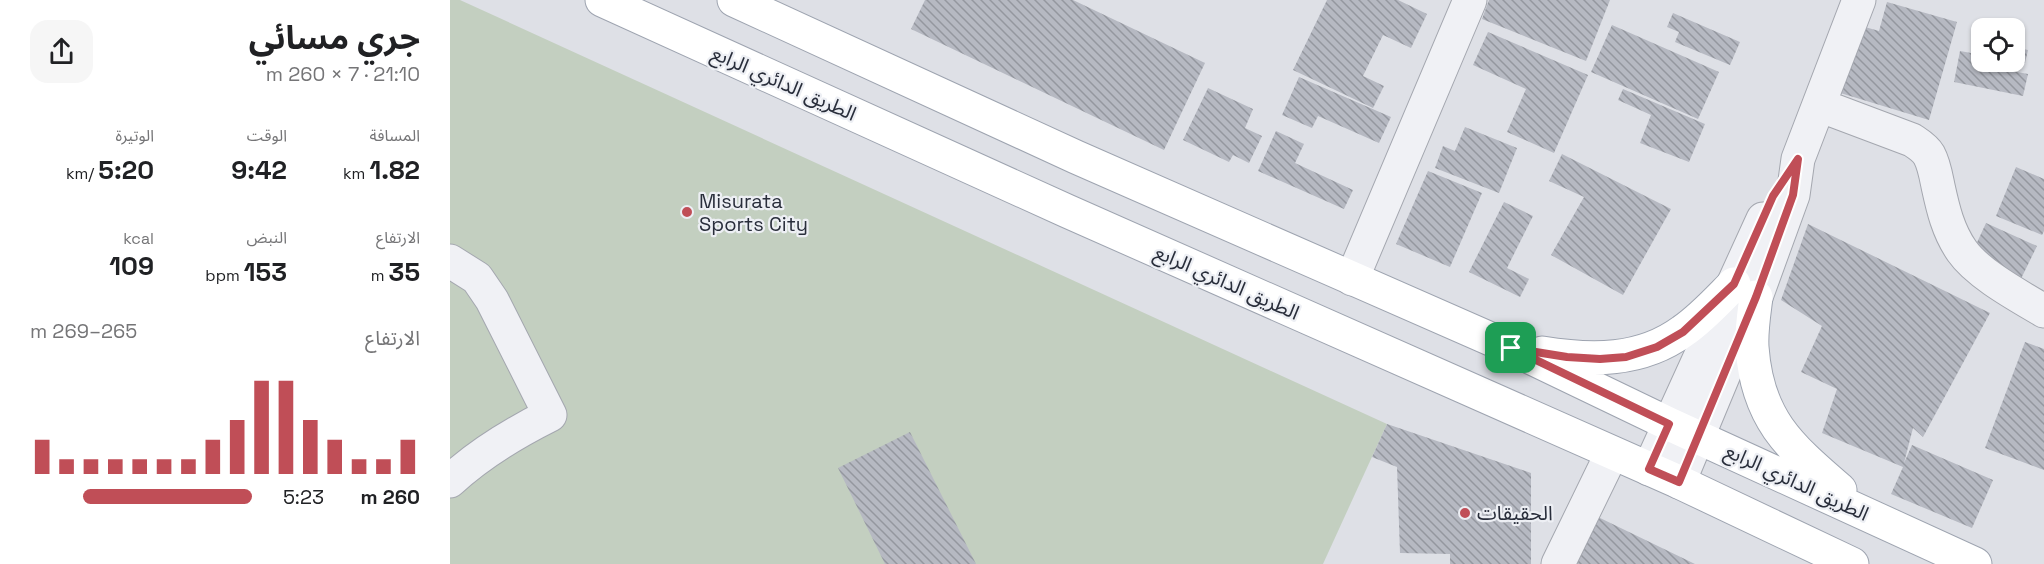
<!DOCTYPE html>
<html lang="ar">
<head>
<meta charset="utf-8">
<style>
	:root { --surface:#fff; --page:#f6f6f6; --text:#202124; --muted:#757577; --accent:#c04e57 }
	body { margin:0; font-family:"Space Grotesk","Noto Sans Arabic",sans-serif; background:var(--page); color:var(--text); direction:rtl; height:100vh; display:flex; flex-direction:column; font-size:22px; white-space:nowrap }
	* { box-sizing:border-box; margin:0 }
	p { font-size:20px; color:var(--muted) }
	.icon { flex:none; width:33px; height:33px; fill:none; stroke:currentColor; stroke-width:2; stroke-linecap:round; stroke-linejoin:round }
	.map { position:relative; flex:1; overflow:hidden; direction:ltr }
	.sheet { display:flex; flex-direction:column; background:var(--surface); width:450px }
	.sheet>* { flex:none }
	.fabs { position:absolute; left:1521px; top:18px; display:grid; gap:12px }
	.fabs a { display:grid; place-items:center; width:54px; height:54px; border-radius:12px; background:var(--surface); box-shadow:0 2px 4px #0004; font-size:30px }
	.pin { position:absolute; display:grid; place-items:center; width:51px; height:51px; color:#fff; margin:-26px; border-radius:12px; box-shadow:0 3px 9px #0006 }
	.round { display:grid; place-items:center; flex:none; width:63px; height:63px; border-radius:18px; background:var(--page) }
	.summary { display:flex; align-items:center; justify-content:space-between; height:102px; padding:0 30px }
	h1 { font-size:33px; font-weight:700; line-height:45px }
	.figures { display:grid; grid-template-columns:repeat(3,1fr); gap:9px; height:102px; padding:6px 30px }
	.figures div { display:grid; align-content:center }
	.figures b { font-size:26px; font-weight:700 }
	.figures small { font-size:16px; font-weight:400 }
	.figures p { font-size:16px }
	.chart { height:168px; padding:12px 30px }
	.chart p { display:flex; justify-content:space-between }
	.chart svg { width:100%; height:108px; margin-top:6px; stroke:var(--accent); stroke-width:6 }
	ul { padding:0 30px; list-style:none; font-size:20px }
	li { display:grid; grid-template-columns:96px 72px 1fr; align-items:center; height:45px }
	li i { height:15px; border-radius:8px; background:var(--accent) }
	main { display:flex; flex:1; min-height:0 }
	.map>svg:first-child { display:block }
	.garden { fill:#c3cfc0 }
	.building { fill:url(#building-back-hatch) }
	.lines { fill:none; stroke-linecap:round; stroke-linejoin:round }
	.minor-casing { stroke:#a4a7af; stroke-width:35 }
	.major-casing { stroke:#9ea4b0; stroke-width:35 }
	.minor { stroke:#f0f1f5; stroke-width:33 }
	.major { stroke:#fff; stroke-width:33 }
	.route-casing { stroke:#fff; stroke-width:12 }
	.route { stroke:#c04e57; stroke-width:8 }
	.poi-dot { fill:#c04e57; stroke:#edeff4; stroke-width:2 }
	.labels { text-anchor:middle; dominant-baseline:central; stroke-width:4.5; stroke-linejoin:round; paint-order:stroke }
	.street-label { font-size:20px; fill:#292e3b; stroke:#edeff4 }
	.poi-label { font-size:20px; fill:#292e3b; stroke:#edeff4; text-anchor:start }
</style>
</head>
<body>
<main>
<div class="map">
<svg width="1594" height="564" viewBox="0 0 1594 564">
	<defs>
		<pattern id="building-back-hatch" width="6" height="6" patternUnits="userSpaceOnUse" patternTransform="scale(1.5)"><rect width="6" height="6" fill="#b6b9c2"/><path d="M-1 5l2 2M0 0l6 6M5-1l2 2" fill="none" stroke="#94979f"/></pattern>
	</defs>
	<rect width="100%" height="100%" fill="#dee0e6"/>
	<path class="garden" d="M0 0H10L937 424 873 564H0Z"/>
	<path class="building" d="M475 0H623L755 63 714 150 461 29Z
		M877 0H948L977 14 961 48 933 35 913 76 934 86 923 108 843 70Z
		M1039 0H1160L1136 61 1032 19Z
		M1437 2 1507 22 1479 120 1387 92 1408 25 1429 31Z
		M1223 13 1290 42 1280 65 1225 42 1229 32 1217 27Z
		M1162 25 1269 72 1248 119 1141 72Z
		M1038 32 1138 75 1104 153 1057 132 1076 89 1023 65Z
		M1564 47 1578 50 1575 63 1564 61Z
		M1510 51 1532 55V62H1558L1556 70 1578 74 1573 96 1504 82Z
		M849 77 941 117 929 143 868 116 862 128 832 115Z
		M758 88 803 109 795 128 812 136 799 163 783 155 779 162 733 140Z
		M1173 89 1255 124 1239 162 1190 143 1201 115 1168 100Z
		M1015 127 1067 148 1049 193 985 168 993 146 1005 151Z
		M826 131 854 144 845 163 903 190 894 209 808 171Z
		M1112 154 1221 209 1173 295 1101 255 1134 197 1099 181Z
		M1566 167 1594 179V231L1592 235 1546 216Z
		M978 171 1032 193 1000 267 946 244Z
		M1054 202 1083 216 1057 268 1079 279 1070 297 1019 272Z
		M1536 223 1587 246 1567 287 1517 264Z
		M1358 224 1540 313 1473 437 1463 428 1454 463 1462 445 1543 480 1522 528 1441 494 1453 467 1372 433 1387 389 1351 372 1372 326 1331 300Z
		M1575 342 1594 349V470L1535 448Z
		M937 424 1081 473V564H1000V554L950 553 947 467 922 457Z
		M460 432 526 564H435L388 468Z
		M1148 517 1245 564H1126Z"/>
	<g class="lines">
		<g class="minor-casing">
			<path id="minor" d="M1369 105 1462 140C1468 144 1475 148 1479 155 1484 164 1486 176 1488 186 1493 209 1498 231 1512 251 1528 274 1569 296 1594 311
				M0 261 27 278 42 300 100 415C64 433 30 453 0 481
				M902 279 1020 0
				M1199 469 1313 219
				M1229 482 1306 297 1343 195 1348 159 1409 0
				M1108 564 1162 453"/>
		</g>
		<g class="major-casing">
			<path id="major" d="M152 0 617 211 1229 482 1402 564
				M284 0 626 157 1061 348 1219 424 1525 564
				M1306 297C1304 313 1301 331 1302 347 1307 419 1339 446 1390 490
				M1092 353C1141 361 1191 362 1233 331 1252 318 1268 300 1284 284"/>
		</g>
		<use href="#minor" class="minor"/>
		<use href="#major" class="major"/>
	</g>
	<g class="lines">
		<g class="route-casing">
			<path id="route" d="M1348 159 1343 195 1306 297 1229 482 1199 469 1219 424 1061 348 1117 357 1150 359 1176 357 1207 347 1233 332 1284 284 1323 196Z"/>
		</g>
		<use href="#route" class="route"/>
	</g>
	<g class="poi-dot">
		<circle cx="237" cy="212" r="6"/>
		<circle cx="1015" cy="513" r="6"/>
	</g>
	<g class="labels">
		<g class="street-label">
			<text transform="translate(334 83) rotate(24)">الطريق الدائري الرابع</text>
			<text transform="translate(777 282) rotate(24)">الطريق الدائري الرابع</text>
			<text transform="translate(1347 482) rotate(25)">الطريق الدائري الرابع</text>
		</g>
		<g class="poi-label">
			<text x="249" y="201">Misurata<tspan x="249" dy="23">Sports City</tspan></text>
			<text x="1027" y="513">الحقيقات</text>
		</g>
	</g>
</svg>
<div class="fabs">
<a><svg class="icon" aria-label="locate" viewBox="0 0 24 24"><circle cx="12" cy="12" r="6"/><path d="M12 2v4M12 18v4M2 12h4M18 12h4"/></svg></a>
</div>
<div class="pin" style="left:1061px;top:348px;background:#1e9e55"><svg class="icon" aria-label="arrive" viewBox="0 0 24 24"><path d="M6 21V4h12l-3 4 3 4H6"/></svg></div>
</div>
<section class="sheet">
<div class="summary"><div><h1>جري مسائي</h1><p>21:10 · 7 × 260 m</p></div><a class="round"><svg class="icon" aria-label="share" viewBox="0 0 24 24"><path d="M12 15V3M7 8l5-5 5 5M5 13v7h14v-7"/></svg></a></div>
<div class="figures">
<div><p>المسافة</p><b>1.82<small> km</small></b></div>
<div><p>الوقت</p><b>9:42</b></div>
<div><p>الوتيرة</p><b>5:20<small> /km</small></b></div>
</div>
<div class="figures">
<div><p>الارتفاع</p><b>35<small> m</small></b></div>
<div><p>النبض</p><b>153<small> bpm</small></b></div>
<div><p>kcal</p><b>109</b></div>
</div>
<div class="chart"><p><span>الارتفاع</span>265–269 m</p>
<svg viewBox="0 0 160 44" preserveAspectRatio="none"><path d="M5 44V30M15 44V38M25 44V38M35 44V38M45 44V38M55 44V38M65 44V38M75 44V30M85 44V22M95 44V6M105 44V6M115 44V22M125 44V30M135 44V38M145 44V38M155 44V30"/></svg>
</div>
<ul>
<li><b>260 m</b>5:23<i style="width:76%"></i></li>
</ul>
</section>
</main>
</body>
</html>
